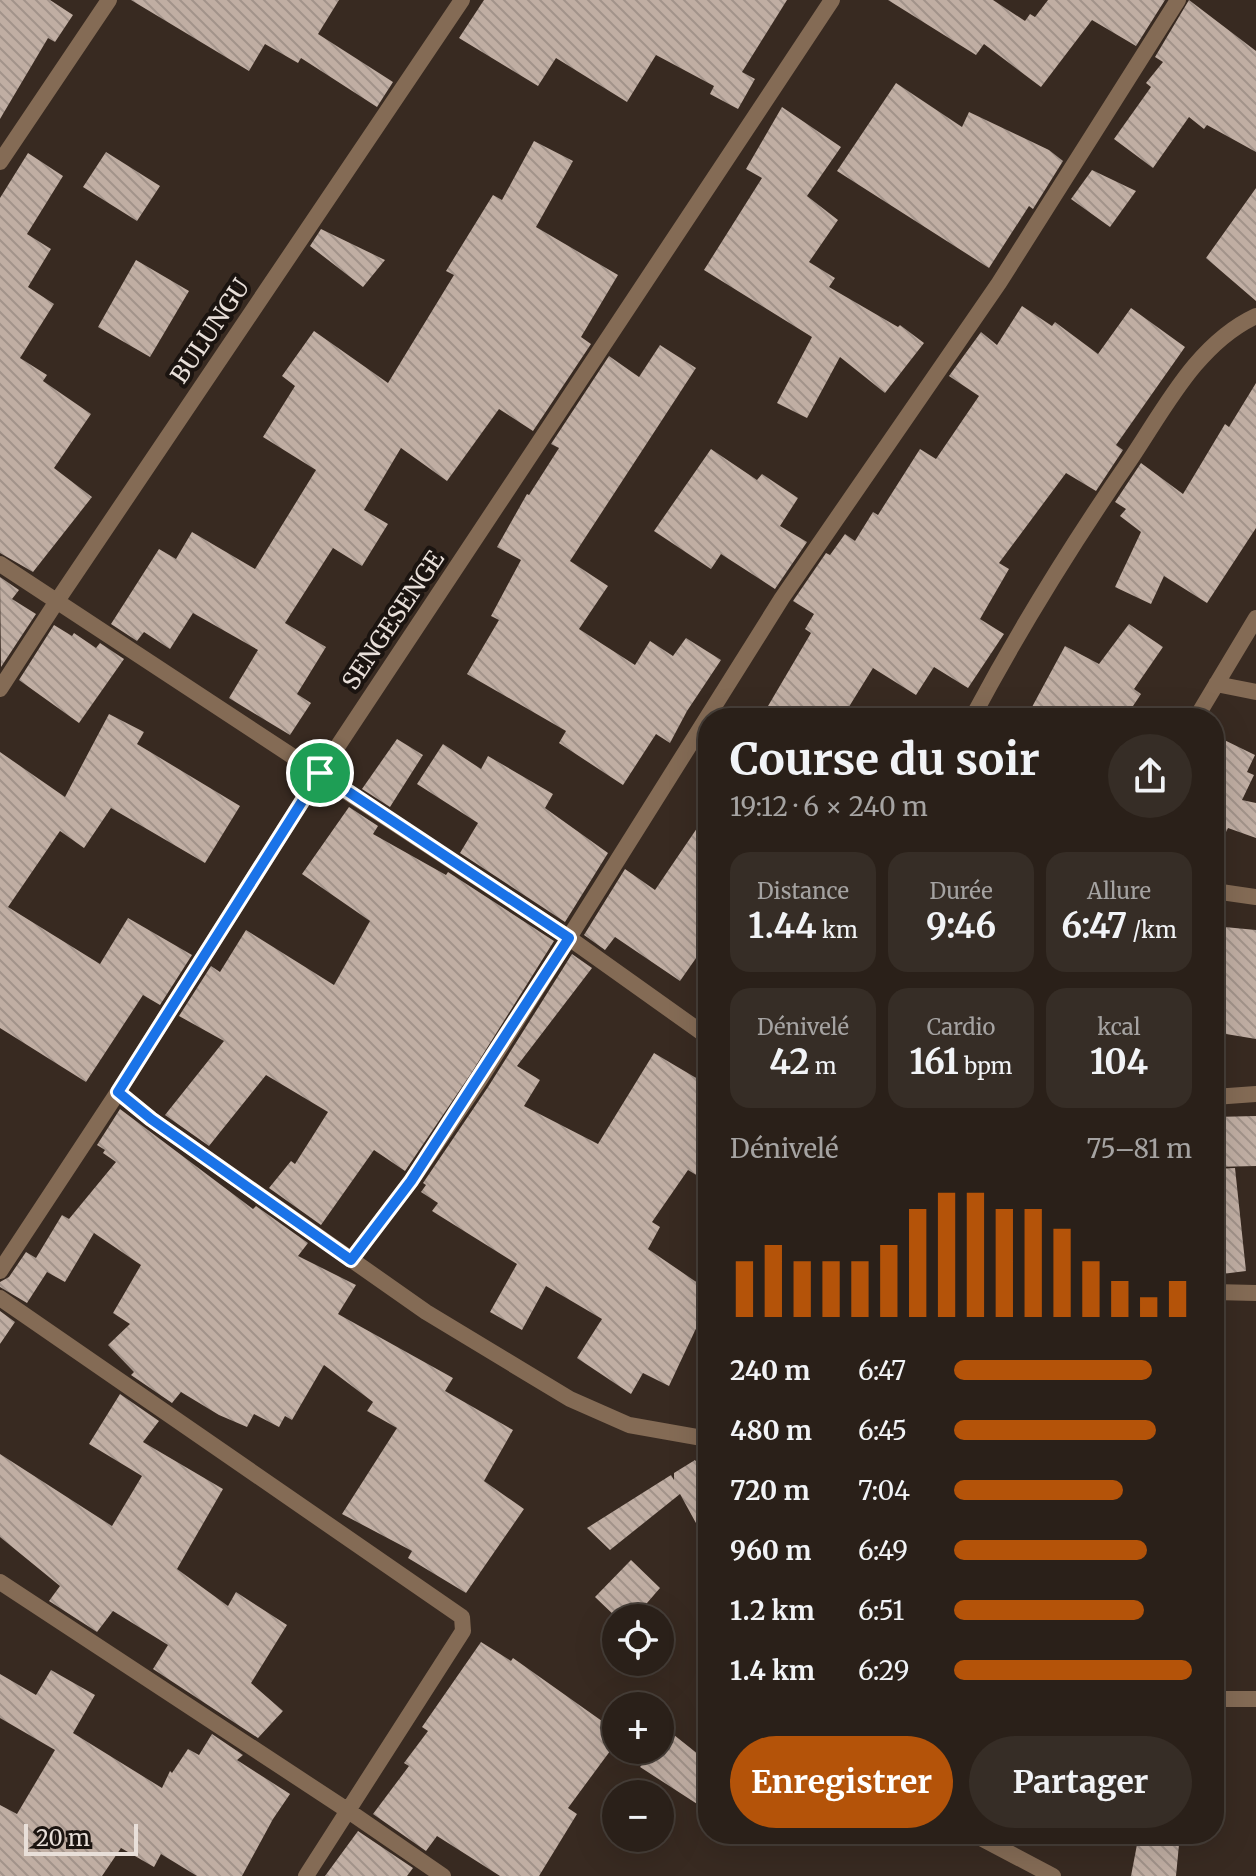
<!DOCTYPE html>
<html lang="fr">
<head>
<meta charset="utf-8">
<style>
	:root { --surface:#2a2019; --page:#362d26; --text:#f1f3f6; --muted:#a5a3a2; --line:#463e38; --accent:#b45309 }
	body { margin:0; font-family:Merriweather,serif; background:var(--page); color:var(--text); height:100vh; display:flex; flex-direction:column; font-size:30px; white-space:nowrap }
	* { box-sizing:border-box; margin:0 }
	p { font-size:26px; color:var(--muted) }
	.icon { flex:none; width:44px; height:44px; fill:none; stroke:currentColor; stroke-width:2; stroke-linecap:round; stroke-linejoin:round }
	.map { position:relative; flex:1; overflow:hidden }
	.sheet { position:absolute; left:698px; top:708px; width:526px; height:1136px; display:flex; flex-direction:column; background:var(--surface); border-radius:32px; box-shadow:0 8px 32px #0002,0 0 0 2px var(--line) }
	.sheet>* { flex:none }
	.fabs { position:absolute; left:602px; top:1604px; display:grid; gap:16px }
	.fabs a { display:grid; place-items:center; width:72px; height:72px; border-radius:50%; background:var(--surface); box-shadow:0 8px 32px #0002,0 0 0 2px var(--line); font-size:40px }
	.scale { position:absolute; left:24px; bottom:20px; width:114px; box-sizing:border-box; padding-left:8px; border:4px solid #e8dfd9; border-top:0; font-size:22px; line-height:28px; white-space:nowrap; color:#e8dfd9; -webkit-text-stroke:6px #1b1410; paint-order:stroke }
	.pin { position:absolute; display:grid; place-items:center; width:68px; height:68px; color:#fff; margin:-34px; border:4px solid #fff; border-radius:50%; box-shadow:0 2px 8px #0007 }
	.round { display:grid; place-items:center; flex:none; width:84px; height:84px; border-radius:42px; background:var(--page) }
	.headline { display:flex; align-items:center; justify-content:space-between; height:136px; padding:0 32px }
	h1 { font-size:44px; font-weight:700; line-height:60px }
	.stats { display:grid; grid-template-columns:repeat(3,1fr); gap:12px; height:136px; padding:8px 32px }
	.stats div { display:grid; align-content:center; border-radius:20px; background:var(--page); text-align:center }
	.stats b { font-size:34px; font-weight:700 }
	.stats small { font-size:22px; font-weight:400 }
	.stats p { font-size:22px }
	.chart { height:224px; padding:16px 32px }
	.chart p { display:flex; justify-content:space-between }
	.chart svg { width:100%; height:144px; margin-top:8px; stroke:var(--accent); stroke-width:6 }
	.action { display:flex; gap:16px; margin-top:auto; padding:16px 32px }
	.action a { flex:1; height:92px; border-radius:48px; background:var(--accent); color:#fff; font-size:32px; font-weight:700; line-height:92px; text-align:center }
	.action a+a { background:var(--page); color:var(--text) }
	ul { padding:0 32px; list-style:none; font-size:26px }
	li { display:grid; grid-template-columns:128px 96px 1fr; align-items:center; height:60px }
	li i { height:20px; border-radius:10px; background:var(--accent) }
	.map>svg:first-child { display:block }
	.building { fill:url(#building-back-hatch) }
	.lines { fill:none; stroke-linecap:round; stroke-linejoin:round }
	.minor { stroke:#846b55; stroke-width:16 }
	.route-casing { stroke:#fff; stroke-width:16 }
	.route { stroke:#1a73e8; stroke-width:10 }
	.labels { text-anchor:middle; dominant-baseline:central; stroke-width:8; stroke-linejoin:round; paint-order:stroke }
	.street-label { font-size:24px; fill:#e8dfd9; stroke:#1b1410 }
</style>
</head>
<body>
<div class="map">
<svg width="1256" height="1876" viewBox="0 0 1256 1876">
	<defs>
		<pattern id="building-back-hatch" width="6" height="6" patternUnits="userSpaceOnUse" patternTransform="scale(2)"><rect width="6" height="6" fill="#c0aea3"/><path d="M-1 5l2 2M0 0l6 6M5-1l2 2" fill="none" stroke="#a2938a"/></pattern>
	</defs>
	<rect width="100%" height="100%" fill="#382a21"/>
	<path class="building" d="M0 0H50L73 15 55 42 48 38 0 119Z
		M131 0H339L318 34 393 82 377 107 301 58 298 63 265 44 249 71Z
		M484 0H787L742 72 755 79 738 109 710 94 714 86 656 55 627 102 556 58 538 86 459 38Z
		M888 0H993L1025 21 1030 14 1035 17 1048 0H1165L1136 46 1092 20 1041 87 984 44 976 55Z
		M1189 0 1256 51V152L1207 125 1204 129 1189 117 1153 168 1114 139 1151 87 1146 83 1163 62 1155 57Z
		M896 83 962 127 969 112 1049 150 1063 161 1033 209 1029 206 989 268 837 171Z
		M782 107 841 147 807 196 838 220 809 262 835 278 829 287 898 327 900 325 924 343 885 393 840 357 807 418 777 403 812 337 704 270 762 178 746 169Z
		M534 141 573 161 536 227 618 275 581 337 591 344 533 431 499 409 447 481 401 448 364 510 388 524 362 566 333 548 285 623 326 647 297 694 311 703 290 735 229 698 258 650 193 613 170 649 144 632 137 641 111 624 159 549 176 559 192 532 255 569 316 470 263 437 295 386 282 376 314 331 388 383 454 275 446 271 493 195 502 200Z
		M106 152 160 186 137 221 83 187Z
		M28 153 63 176 27 234 51 249 28 287 54 304 20 358 47 375 43 381 91 414 54 468 92 497 33 572 0 553V198Z
		M1092 170 1136 191 1110 227 1071 199Z
		M1256 188V301L1206 258Z
		M321 229 385 260 363 287 310 246Z
		M136 260 189 291 150 357 98 327Z
		M1022 306 1052 326 1055 322 1098 354 1131 308 1185 347 1116 445 1123 450 1096 491 1066 473 999 563 1009 569 980 619 1004 634 968 688 934 667 916 695 873 668 842 718H761L811 633 805 629 814 614 793 601 826 553 830 555 845 534 855 541 873 512 878 515 920 449 936 459 979 396 949 376 981 332 997 345Z
		M660 345 696 368 570 561 608 586 579 629 635 665 650 641 673 656 686 638 721 660 687 711 670 743 656 734 623 785 559 743 566 731 467 674 499 620 491 616 521 560 497 547 527 494 529 495 559 448 551 444 609 356 639 377Z
		M1256 383V528L1207 603 1164 576 1151 604 1115 587 1141 532 1120 516 1126 509 1115 502 1141 463 1183 494 1225 424 1229 427Z
		M711 449 757 480 762 474 798 498 780 526 807 542 775 589 721 554 711 569 654 531Z
		M0 577 19 590 12 599 36 614 1 667Z
		M1129 624 1163 647 1134 689 1141 694 1125 718H1062L1032 707 1065 646 1099 664Z
		M54 625 72 636 74 633 96 648 100 643 124 659 79 723 19 680Z
		M109 714 144 732 137 744 240 806 205 863 111 808 84 848 60 831 8 907 100 964 128 918 192 955 160 1005 143 995 86 1082 0 1028V752L65 797Z
		M1214 735 1255 755 1247 772 1254 775 1242 800 1256 803V838L1228 828 1214 856Z
		M397 739 423 755 390 807 362 789Z
		M443 744 481 769 488 756 553 794 545 808 608 853 565 922 460 853 478 823 417 784Z
		M349 807 378 826 373 834 446 875 448 872 554 941 470 1075 405 1171 374 1150 321 1225 269 1188 291 1161 295 1164 328 1112 266 1075 209 1146 165 1115 224 1041 179 1016 211 966 220 972 246 930 334 985 370 921 302 874Z
		M708 812V941L680 981 615 937 605 950 584 935 625 869 655 890Z
		M1214 926 1256 930V1039L1214 1032Z
		M572 954 592 968 517 1066 540 1080 524 1106 598 1144 654 1053 708 1085V1182L688 1170 652 1222 660 1227 648 1249 708 1290V1303L669 1386 643 1373 631 1394 577 1358 602 1319 546 1286 522 1330 490 1312 517 1264 432 1211 438 1203 421 1192 426 1185 423 1183 488 1087Z
		M120 1109 253 1209 256 1206 308 1243 298 1256 356 1285 338 1314 453 1378 445 1391 513 1430 484 1481 524 1509 466 1593 408 1558 412 1551 342 1514 397 1428 367 1411 373 1402 324 1365 292 1420 285 1416 279 1427 254 1414 247 1427 219 1415 181 1392 172 1403 131 1375 134 1372 108 1345 130 1324 113 1313 141 1265 94 1233 65 1282 47 1272 27 1303 0 1287V1282L9 1277 26 1252 36 1258 62 1215 69 1219 116 1162 103 1153 105 1150 97 1145Z
		M1256 1116V1166L1214 1167V1117Z
		M1235 1168 1246 1271 1214 1275V1169Z
		M0 1311 15 1322 0 1344Z
		M120 1394 159 1421 143 1442 223 1489 177 1569 228 1606 236 1592 287 1625 251 1683 283 1711 258 1738 153 1669 168 1645 113 1611 97 1632 49 1601 60 1586 0 1537V1454L112 1526 142 1476 89 1444Z
		M695 1460 708 1481V1545L680 1494 610 1550 587 1528 671 1475 674 1480V1473Z
		M631 1560 660 1588 634 1618H617L595 1597Z
		M481 1642 511 1661 513 1658 616 1731V1743L568 1808 577 1814 539 1876H500L437 1836 426 1851 373 1814 409 1766 404 1763 428 1731 422 1727Z
		M51 1670 95 1695 73 1733 162 1788 170 1771 172 1773 188 1749 199 1755 212 1734 243 1755 237 1760 290 1794 273 1819 242 1876H197L161 1854 154 1867 121 1848 102 1876H0V1805L17 1814 55 1750 0 1718V1674L36 1695Z
		M669 1731 708 1762V1811L640 1767 654 1750H660V1742Z
		M358 1831 413 1868 407 1876H325Z
		M1139 1834H1180L1176 1876H1131Z"/>
	<g class="lines">
		<path class="minor" d="M0 162 109 0
			M0 564 569 938 708 1037
			M1216 684 1256 692
			M0 689 57 601 462 0
			M972 718C1020 628 1074 541 1132 457 1166 406 1198 343 1256 316
			M1196 718 1256 618
			M1214 891 1256 897
			M118 1092 151 1119 426 1312 570 1399 629 1425 708 1439
			M1214 1097 1256 1094
			M351 1260 411 1181 479 1081 782 598 999 283 1178 0
			M0 1271 118 1092 320 773 832 0
			M1214 1292 1256 1293
			M0 1298 462 1617 463 1631 306 1876
			M0 1582 347 1810 443 1876
			M1214 1699H1256
			M973 1834 1053 1876"/>
	</g>
	<g class="lines">
		<g class="route-casing">
			<path id="route" d="M320 773 569 938 411 1181 351 1260 151 1119 118 1092Z"/>
		</g>
		<use href="#route" class="route"/>
	</g>
	<g class="labels">
		<g class="street-label">
			<text transform="translate(210 331) rotate(-56)">BULUNGU</text>
			<text transform="translate(393 620) rotate(-56)">SENGESENGE</text>
		</g>
	</g>
</svg>
<div class="fabs">
<a><svg class="icon" aria-label="locate" viewBox="0 0 24 24"><circle cx="12" cy="12" r="6"/><path d="M12 2v4M12 18v4M2 12h4M18 12h4"/></svg></a>
<a>+</a>
<a>−</a>
</div>
<div class="scale">20 m</div>
<div class="pin" style="left:320px;top:773px;background:#1e9e55"><svg class="icon" aria-label="arrive" viewBox="0 0 24 24"><path d="M6 21V4h12l-3 4 3 4H6"/></svg></div>
<section class="sheet">
<div class="headline"><div><h1>Course du soir</h1><p>19:12 · 6 × 240 m</p></div><a class="round"><svg class="icon" aria-label="share" viewBox="0 0 24 24"><path d="M12 15V3M7 8l5-5 5 5M5 13v7h14v-7"/></svg></a></div>
<div class="stats">
<div><p>Distance</p><b>1.44<small> km</small></b></div>
<div><p>Durée</p><b>9:46</b></div>
<div><p>Allure</p><b>6:47<small> /km</small></b></div>
</div>
<div class="stats">
<div><p>Dénivelé</p><b>42<small> m</small></b></div>
<div><p>Cardio</p><b>161<small> bpm</small></b></div>
<div><p>kcal</p><b>104</b></div>
</div>
<div class="chart"><p><span>Dénivelé</span>75–81 m</p>
<svg viewBox="0 0 160 44" preserveAspectRatio="none"><path d="M5 44V27M15 44V22M25 44V27M35 44V27M45 44V27M55 44V22M65 44V11M75 44V6M85 44V6M95 44V11M105 44V11M115 44V17M125 44V27M135 44V33M145 44V38M155 44V33"/></svg>
</div>
<ul>
<li><b>240 m</b>6:47<i style="width:83%"></i></li>
<li><b>480 m</b>6:45<i style="width:85%"></i></li>
<li><b>720 m</b>7:04<i style="width:71%"></i></li>
<li><b>960 m</b>6:49<i style="width:81%"></i></li>
<li><b>1.2 km</b>6:51<i style="width:80%"></i></li>
<li><b>1.4 km</b>6:29<i style="width:100%"></i></li>
</ul>
<div class="action"><a>Enregistrer</a><a>Partager</a></div>
</section>
</div>
</body>
</html>
